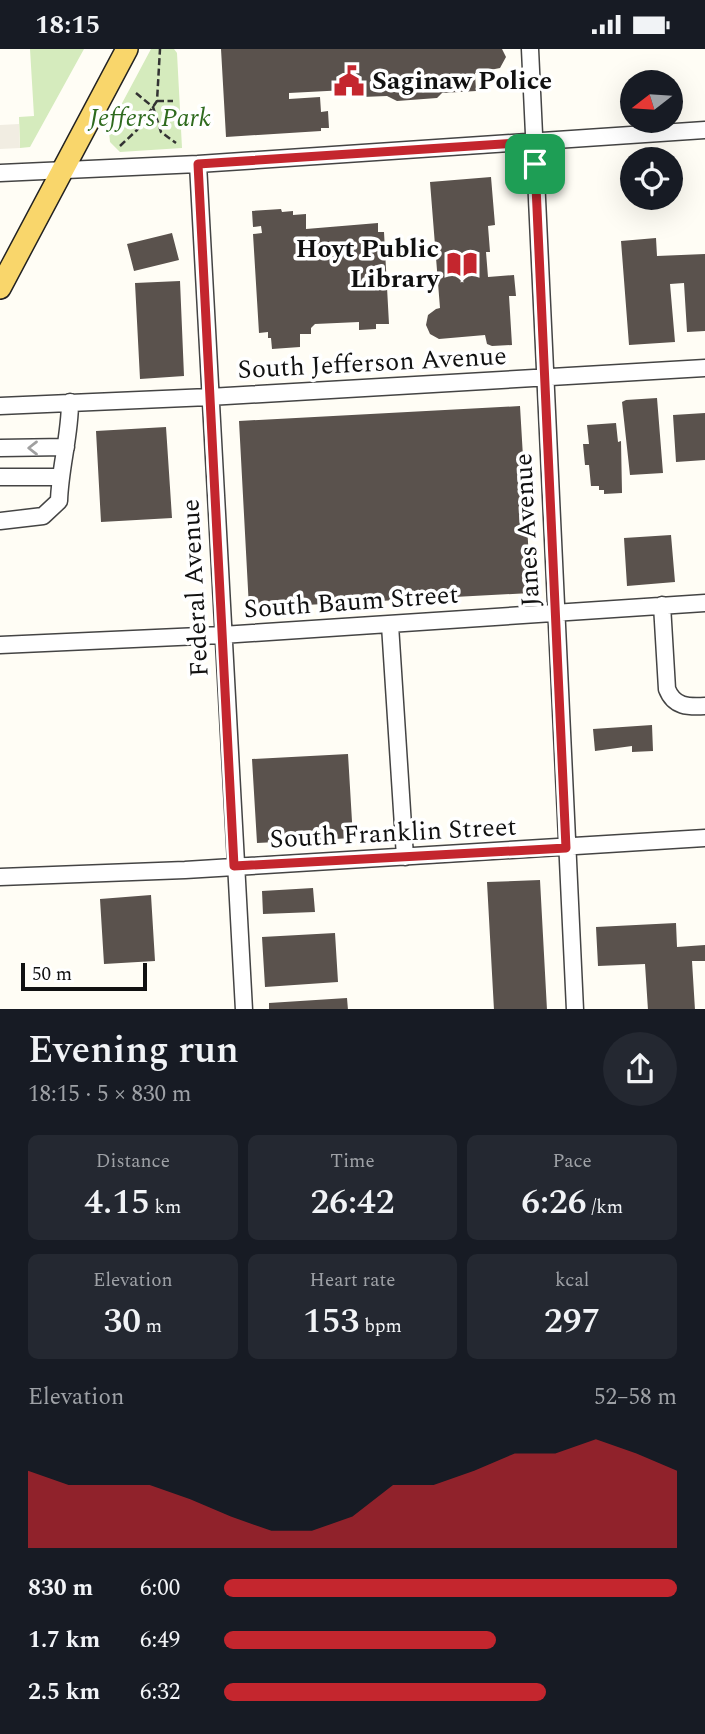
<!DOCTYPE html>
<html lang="en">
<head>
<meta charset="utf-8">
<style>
	:root { --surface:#171b24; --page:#242831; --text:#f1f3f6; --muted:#9ea1a6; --accent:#c4262e }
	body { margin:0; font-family:Spectral,serif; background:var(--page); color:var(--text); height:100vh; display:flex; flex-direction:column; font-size:26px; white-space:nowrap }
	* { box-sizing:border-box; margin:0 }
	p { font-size:23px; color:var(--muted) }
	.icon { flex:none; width:38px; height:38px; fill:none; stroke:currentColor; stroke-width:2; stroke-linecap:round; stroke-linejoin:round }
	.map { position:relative; height:960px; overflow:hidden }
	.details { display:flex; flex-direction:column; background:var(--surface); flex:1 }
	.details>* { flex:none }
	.needle { width:46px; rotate:253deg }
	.controls { position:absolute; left:620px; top:21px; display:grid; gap:14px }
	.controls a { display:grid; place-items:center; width:63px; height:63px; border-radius:50%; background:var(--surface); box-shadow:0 7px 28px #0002; font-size:35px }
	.scale { position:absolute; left:21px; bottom:18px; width:126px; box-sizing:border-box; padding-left:7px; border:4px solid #111; border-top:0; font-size:19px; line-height:24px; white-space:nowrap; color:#111; -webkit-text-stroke:5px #fff; paint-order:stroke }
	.pin { position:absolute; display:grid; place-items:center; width:60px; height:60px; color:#fff; margin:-30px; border-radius:14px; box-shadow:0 4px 10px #0006 }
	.round { display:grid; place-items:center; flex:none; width:74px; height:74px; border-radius:37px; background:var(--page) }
	.head { display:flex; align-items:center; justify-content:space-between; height:119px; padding:0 28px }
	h1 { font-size:38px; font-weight:600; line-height:52px }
	.stats { display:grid; grid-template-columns:repeat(3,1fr); gap:10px; height:119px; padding:7px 28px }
	.stats div { display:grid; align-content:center; border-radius:10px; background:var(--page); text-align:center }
	.stats b { font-size:35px; font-weight:600 }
	.stats small { font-size:19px; font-weight:400 }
	.stats p { font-size:19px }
	.chart { height:196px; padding:14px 28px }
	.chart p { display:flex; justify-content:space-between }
	.chart svg { width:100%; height:126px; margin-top:7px; fill:var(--accent); opacity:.7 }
	ul { padding:0 28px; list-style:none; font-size:23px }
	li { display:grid; grid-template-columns:112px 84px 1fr; align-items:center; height:52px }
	li i { height:18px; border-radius:9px; background:var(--accent) }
	.status { display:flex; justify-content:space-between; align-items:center; height:49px; padding:0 35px; background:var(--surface); direction:ltr }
	.status svg { height:19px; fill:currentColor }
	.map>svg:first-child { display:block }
	.green { fill:#d5ebbd }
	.plaza { fill:#f1ede2 }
	.building { fill:#5a524d }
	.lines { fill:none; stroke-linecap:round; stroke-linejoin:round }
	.minor-casing { stroke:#444; stroke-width:19 }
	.major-casing { stroke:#222; stroke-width:24 }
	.path { stroke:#333; stroke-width:2.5; stroke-dasharray:7 3.5; stroke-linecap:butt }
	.minor { stroke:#fff; stroke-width:16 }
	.major { stroke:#f9d66b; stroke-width:21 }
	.oneway { stroke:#a0a0a0 }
	.route-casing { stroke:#fff; stroke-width:14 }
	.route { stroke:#c4262e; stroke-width:9 }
	.labels { text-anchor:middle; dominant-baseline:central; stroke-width:7; stroke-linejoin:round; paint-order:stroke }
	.poi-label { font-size:26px; font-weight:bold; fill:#111; stroke:#fff; text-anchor:start }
	.park-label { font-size:26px; font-style:italic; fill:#2f6b1f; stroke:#fff }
	.street-label { font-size:26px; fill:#111; stroke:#fff }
</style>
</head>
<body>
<div class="status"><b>18:15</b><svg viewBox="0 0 49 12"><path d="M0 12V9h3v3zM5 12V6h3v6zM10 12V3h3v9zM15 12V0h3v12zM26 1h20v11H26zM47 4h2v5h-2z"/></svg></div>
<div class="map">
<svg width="705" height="961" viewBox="0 0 705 961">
	<rect width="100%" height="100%" fill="#fffdf5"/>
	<path class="green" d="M30 0H84L30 98 20 99 19 68 34 67Z
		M151 0H174L177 4 182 99 120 103 110 93 109 83 112 73Z"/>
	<path class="plaza" d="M19 75 20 99 0 100V76Z"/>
	<path class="building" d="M221 0H502L506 8 500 19 475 24 476 42 442 44 437 49 397 52 387 47 362 48V45L346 46V41L289 44V50L320 48 321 63 328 62 329 79H321V82L226 88Z
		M491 128 495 176 488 177 490 203H486L488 228 514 226 516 247H509L512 296 492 297 487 295 485 286 439 290 430 285 426 276 428 266 436 260 440 259 430 133Z
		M281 160 282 163 293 162V166L306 165V180L378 174V183H384L389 275H376V280L359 281V273L315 275 311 279V285H300V298L272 300 271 289H268V283L259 284 253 185 262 184 261 177 253 178 252 162Z
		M172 184 179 211 134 222 127 195Z
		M656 189 657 207 705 205V282L687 283 684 234 670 235 675 293 629 296 621 192Z
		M180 232 184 327 140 330 135 234Z
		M657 349 663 424 630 426 622 353 626 351Z
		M520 357 531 544 249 559 239 372Z
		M705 364V411L676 413 673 366Z
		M616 374 618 393 621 392 622 444 604 445V441H599V437H591L589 416H585L583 395H589L587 376Z
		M166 378 172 469 101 473 96 382Z
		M671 486 675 533 627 537 624 489Z
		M652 676 653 702 632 703V697L595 702 593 680Z
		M348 705 353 789 257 794 252 710Z
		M540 831 547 961H494L487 833Z
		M313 839 315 863 263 865 262 842Z
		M151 846 155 912 104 915 100 850Z
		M676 874 677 898 705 896V912H692L695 961H648L645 915 598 917 596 878Z
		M335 884 338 933 265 938 262 888Z
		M347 949 348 961H269V954Z"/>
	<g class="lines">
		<g class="minor-casing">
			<path id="minor" d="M530 0 575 961
				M198 115 244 961
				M0 124 198 115 705 81
				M0 357 209 348 705 319
				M0 399 66 398
				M0 428H60
				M0 472 43 467 59 452C60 418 70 387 70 353
				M662 556 667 640C674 658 688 658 705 657
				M390 576 405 808
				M0 596 222 586 705 554
				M0 828 185 821 705 789"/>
		</g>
		<g class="major-casing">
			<path id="major" d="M0 239 127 0"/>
		</g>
		<path class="path" d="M136 44 153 58 161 83 176 94
			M157 52H173
			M120 97 137 81 157 52 160 0"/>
		<use href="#minor" class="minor"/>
		<use href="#major" class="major"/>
	</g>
	<defs><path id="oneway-chevron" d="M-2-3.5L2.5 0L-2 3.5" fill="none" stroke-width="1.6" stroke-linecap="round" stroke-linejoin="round" transform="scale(1.75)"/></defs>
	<use class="oneway" href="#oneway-chevron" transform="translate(33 399) rotate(180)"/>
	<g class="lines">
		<g class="route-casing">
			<path id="route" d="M534 93 566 799 234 817 198 115Z"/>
		</g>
		<use href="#route" class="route"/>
	</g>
	<defs>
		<g id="civic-bare" transform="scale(2.415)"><path d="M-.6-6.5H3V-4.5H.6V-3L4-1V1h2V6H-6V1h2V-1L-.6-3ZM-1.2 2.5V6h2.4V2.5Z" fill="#c4262e" stroke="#fff" stroke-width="2.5" paint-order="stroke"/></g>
		<g id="library-bare" transform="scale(2.415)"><path d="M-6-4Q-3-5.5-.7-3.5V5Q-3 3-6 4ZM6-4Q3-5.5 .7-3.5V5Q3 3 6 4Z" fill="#c4262e" stroke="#fff" stroke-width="2.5" paint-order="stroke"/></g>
	</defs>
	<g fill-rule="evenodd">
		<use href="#civic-bare" x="349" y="32"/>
		<use href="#library-bare" x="462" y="215"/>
	</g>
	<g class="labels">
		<g class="poi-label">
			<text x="372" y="32">Saginaw Police</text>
			<text x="439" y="200" text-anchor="end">Hoyt Public<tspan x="439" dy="30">Library</tspan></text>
		</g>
		<g class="park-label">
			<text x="150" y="69">Jeffers Park</text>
		</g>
		<g class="street-label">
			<text transform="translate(372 314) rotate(-3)">South Jefferson Avenue</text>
			<text transform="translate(527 481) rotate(-93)">Janes Avenue</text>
			<text transform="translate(195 539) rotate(-93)">Federal Avenue</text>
			<text transform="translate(351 553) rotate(-4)">South Baum Street</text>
			<text transform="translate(393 784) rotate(-3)">South Franklin Street</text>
		</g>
	</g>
</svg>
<div class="controls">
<a><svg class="needle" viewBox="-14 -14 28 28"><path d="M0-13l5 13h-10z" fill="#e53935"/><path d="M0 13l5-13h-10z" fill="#9ea1a6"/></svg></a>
<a><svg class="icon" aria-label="locate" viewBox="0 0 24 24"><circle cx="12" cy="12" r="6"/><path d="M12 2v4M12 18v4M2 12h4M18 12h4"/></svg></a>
</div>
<div class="scale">50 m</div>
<div class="pin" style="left:535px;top:115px;background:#1e9e55"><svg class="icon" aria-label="arrive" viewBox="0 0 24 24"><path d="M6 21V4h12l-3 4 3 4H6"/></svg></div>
</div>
<section class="details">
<div class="head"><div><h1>Evening run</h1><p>18:15 · 5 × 830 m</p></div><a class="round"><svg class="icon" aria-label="share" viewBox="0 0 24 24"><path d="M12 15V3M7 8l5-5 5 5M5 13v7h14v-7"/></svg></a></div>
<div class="stats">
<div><p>Distance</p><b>4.15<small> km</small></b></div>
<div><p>Time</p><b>26:42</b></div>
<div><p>Pace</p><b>6:26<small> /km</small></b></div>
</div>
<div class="stats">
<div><p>Elevation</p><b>30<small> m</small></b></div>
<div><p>Heart rate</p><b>153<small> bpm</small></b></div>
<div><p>kcal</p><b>297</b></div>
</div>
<div class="chart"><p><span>Elevation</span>52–58 m</p>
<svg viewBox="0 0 160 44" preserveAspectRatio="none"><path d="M0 44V17L10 22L20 22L30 22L40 27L50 33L60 38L70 38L80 33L90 22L100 22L110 17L120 11L130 11L140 6L150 11L160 17V44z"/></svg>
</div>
<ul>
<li><b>830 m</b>6:00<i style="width:100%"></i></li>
<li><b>1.7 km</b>6:49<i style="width:60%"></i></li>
<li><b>2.5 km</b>6:32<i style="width:71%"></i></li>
</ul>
</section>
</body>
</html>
